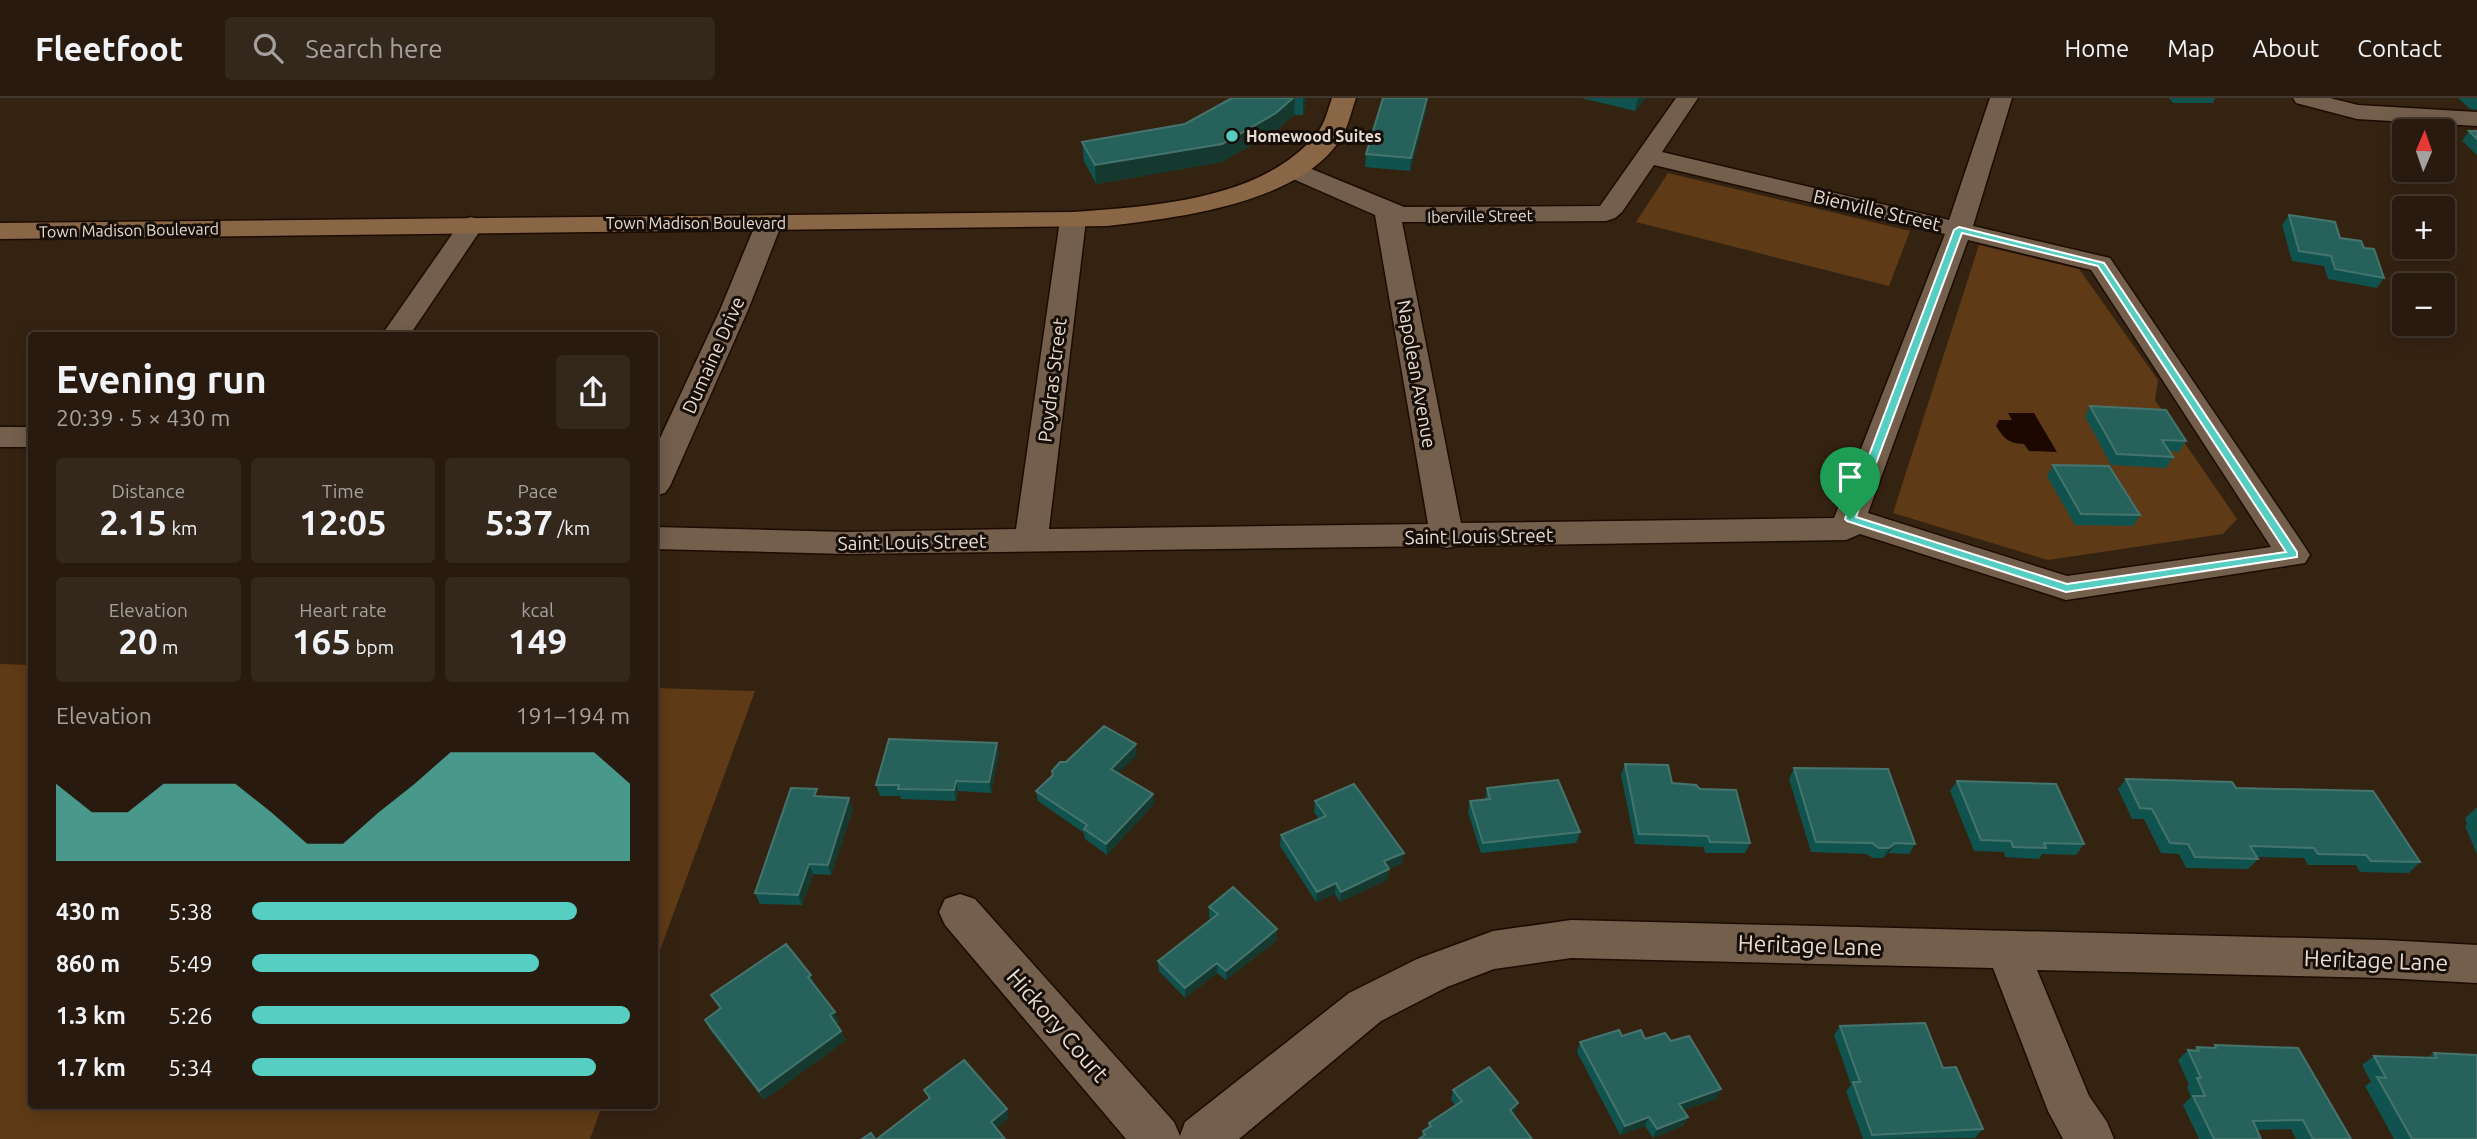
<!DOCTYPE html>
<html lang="en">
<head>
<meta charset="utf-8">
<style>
	:root { --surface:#281a0e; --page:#34271c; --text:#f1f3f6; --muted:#a5a19e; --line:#44382e; --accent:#57cec2 }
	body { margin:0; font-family:Ubuntu,sans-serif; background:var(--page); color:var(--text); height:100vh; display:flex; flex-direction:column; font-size:26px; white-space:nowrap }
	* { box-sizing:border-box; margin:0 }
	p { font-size:23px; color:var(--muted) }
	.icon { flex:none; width:38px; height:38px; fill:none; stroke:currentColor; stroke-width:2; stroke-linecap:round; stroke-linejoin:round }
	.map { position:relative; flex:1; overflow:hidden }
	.drawer { position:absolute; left:28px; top:234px; width:630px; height:777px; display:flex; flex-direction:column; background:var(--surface); border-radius:7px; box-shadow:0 4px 18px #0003,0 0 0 2px var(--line) }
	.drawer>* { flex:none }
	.needle { width:46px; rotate:2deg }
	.fabs { position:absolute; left:2392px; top:21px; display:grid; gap:14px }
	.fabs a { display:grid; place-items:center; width:63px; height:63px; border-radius:7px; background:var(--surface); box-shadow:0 4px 18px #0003,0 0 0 2px var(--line); font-size:35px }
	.pin { position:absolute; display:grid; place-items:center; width:60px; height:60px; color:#fff; margin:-72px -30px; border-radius:50% 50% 50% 0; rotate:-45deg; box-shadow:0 0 7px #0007 }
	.pin .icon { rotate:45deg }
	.round { display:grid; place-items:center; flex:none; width:74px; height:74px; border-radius:7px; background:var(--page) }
	.overview { display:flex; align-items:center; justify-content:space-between; height:119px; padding:0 28px }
	h1 { font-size:38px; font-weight:600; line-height:52px }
	.figures { display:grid; grid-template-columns:repeat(3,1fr); gap:10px; height:119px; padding:7px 28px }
	.figures div { display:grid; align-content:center; border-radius:7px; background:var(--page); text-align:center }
	.figures b { font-size:35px; font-weight:600 }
	.figures small { font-size:19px; font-weight:400 }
	.figures p { font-size:19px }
	.chart { height:196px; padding:14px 28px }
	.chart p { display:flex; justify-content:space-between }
	.chart svg { width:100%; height:126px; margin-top:7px; fill:var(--accent); opacity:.7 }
	ul { padding:0 28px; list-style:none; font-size:23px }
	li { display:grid; grid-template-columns:112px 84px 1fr; align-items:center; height:52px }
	li i { height:18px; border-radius:9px; background:var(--accent) }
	header { display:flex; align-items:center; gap:42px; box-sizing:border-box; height:98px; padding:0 35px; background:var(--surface); border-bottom:2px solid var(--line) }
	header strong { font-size:33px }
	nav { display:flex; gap:38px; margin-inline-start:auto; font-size:24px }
	.search { width:490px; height:63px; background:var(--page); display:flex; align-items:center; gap:18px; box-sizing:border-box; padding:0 24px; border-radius:7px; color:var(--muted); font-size:26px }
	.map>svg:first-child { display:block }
	.green { fill:#5f3a16 }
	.water { fill:#1c0800 }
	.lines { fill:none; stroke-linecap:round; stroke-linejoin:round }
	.street-casing { stroke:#1c0b00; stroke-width:3 }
	.secondary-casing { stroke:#1c0b00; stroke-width:3 }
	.street { fill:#745f4d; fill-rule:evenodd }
	.secondary { fill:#896645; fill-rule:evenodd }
	.wall { fill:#10524d }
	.shaded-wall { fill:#15392f }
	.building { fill:#27615b; stroke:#45746e; stroke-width:2 }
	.route { fill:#57cec2; stroke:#fff; stroke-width:2; fill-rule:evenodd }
	.poi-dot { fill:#57cec2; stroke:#160e07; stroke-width:2.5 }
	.labels { text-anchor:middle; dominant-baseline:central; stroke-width:6; stroke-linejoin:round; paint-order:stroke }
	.far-poi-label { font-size:16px; font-weight:bold; fill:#e7dbd1; stroke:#160e07; text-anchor:start }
	.far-street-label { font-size:16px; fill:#e7dbd1; stroke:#160e07 }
	.street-label { font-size:19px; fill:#e7dbd1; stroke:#160e07 }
	.near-street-label { font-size:23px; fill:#e7dbd1; stroke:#160e07 }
</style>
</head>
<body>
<header>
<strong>Fleetfoot</strong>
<div class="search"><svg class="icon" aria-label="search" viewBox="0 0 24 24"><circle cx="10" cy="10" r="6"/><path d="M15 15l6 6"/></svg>Search here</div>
<nav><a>Home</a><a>Map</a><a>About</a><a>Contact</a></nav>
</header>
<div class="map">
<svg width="2477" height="1041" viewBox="0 0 2477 1041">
	<rect width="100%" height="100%" fill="#352312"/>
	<path class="green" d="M1668 75 1910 133 1889 188 1636 124Z
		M1979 147 2079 171 2158 282 2155 302 2237 421 2223 436 2048 462 1893 415Z
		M0 566 31 567 32 1008H602L590 1041H0Z
		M654 590 755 593 655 866H654Z"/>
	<path class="water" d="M2008 315H2034L2057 354 2029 353 2024 346C2010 346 2004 341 1996 328L1999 322H2012Z"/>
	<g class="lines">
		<g class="street-casing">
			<path id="street" d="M1676 0H1698L1662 54 1949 122 1990 0H2012L1973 128 2110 160 2305 449 2310 457 2305 465 2066 502 1860 436 1846 442 1456 448 1447 450 1439 448 846 456 654 451V429L846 434 1016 431 1060 122 1064 117 1073 114 1082 117 1086 122 1049 431 1428 426 1375 117 1284 77 1281 72 1284 67 1293 65 1302 67 1404 109 1600 108ZM1654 67 1945 136 1834 420 1461 425 1402 124 1606 123 1615 120 1622 114ZM1968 142 2091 172 2271 449 2067 478 1868 415Z
				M2293 0H2330L2358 7 2477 14V28L2357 21 2296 5Z
				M769 117 778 120 782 125 748 212 670 388 665 395 654 398V353L720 212 756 125 760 120Z
				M471 119 480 122 484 127 409 238H381L462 122Z
				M0 329H32V349H0Z
				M960 796 975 801 1174 1024 1180 1038 1185 1024 1349 895 1417 861 1493 833 1571 822 2384 842 2477 847V885L2384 880 2037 872 2089 998 2107 1024 2114 1041H2063L2048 1013 1993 870 1571 860 1494 871 1447 889 1381 923 1239 1041H1126L945 827 939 814 945 801Z"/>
		</g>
		<g class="secondary-casing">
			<path id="secondary" d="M1332 0H1356C1352 11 1349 25 1344 35 1307 105 1177 120 1107 128L0 141V125L1073 114C1152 108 1264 102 1317 35 1325 26 1328 11 1332 0Z"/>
		</g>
		<use href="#street" class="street"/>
		<use href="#secondary" class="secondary"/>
	</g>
	<path class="wall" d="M1232 0H1306L1303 17H1294L1276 33 1222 64 1096 86 1084 63 1082 44 1185 26Z
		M1581 0H1646L1635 13Z
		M2169 0H2215L2213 5H2173Z
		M2458 0H2477V12L2470 11Z
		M1426 13 1410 73 1365 69 1366 56Z
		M2469 33H2477V57L2462 43Z
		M2289 117 2364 150 2384 180 2377 190 2328 181 2324 168 2292 163 2282 127Z
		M2090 308 2186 343 2179 354 2169 353 2173 359 2166 370 2111 367 2085 318Z
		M2053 367 2140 417 2133 428 2075 427 2047 378Z
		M999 655 991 695 958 693 956 703 901 701 900 698H880L876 687Z
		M1137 657 1118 675 1154 706 1107 757 1085 741 1084 735 1038 703 1036 693 1052 677Z
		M1625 666 1672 685 1750 745 1745 755H1705L1704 749 1635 746 1621 677Z
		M1794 670 1915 746 1909 756 1889 755 1883 760H1873L1866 756 1811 754 1789 681Z
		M2126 681 2236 690 2420 764 2409 775 2360 774 2356 767H2308L2304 760 2256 759 2258 761 2248 771 2186 770 2179 756 2161 755 2144 721H2132L2118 691Z
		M1957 683 2084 746 2076 757 2042 756 2039 761 2005 759 2004 754 1974 753 1950 693Z
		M1487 690 1580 734 1576 745 1481 755 1468 714 1470 703 1485 702Z
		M820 699 853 711 831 777 813 776 802 807 760 806 755 795Z
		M1315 703 1403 765 1389 771 1387 782 1340 804 1335 796 1316 804 1280 748 1281 737 1319 721 1314 714Z
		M2476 710H2477V756L2465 728 2467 726 2465 720Z
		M1209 809 1277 831V842L1226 882 1217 875 1185 900 1159 873 1158 863 1212 821 1209 819Z
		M811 877 815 887 814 888 839 923 836 926 841 933 846 942 764 1002 710 932 705 922 720 911 711 897Z
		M1840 928 1943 970 1983 1031 1975 1040 1863 1041 1846 993 1851 987 1834 937Z
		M1622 938 1671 943 1721 991 1716 1001 1683 1012 1688 1019 1683 1028 1653 1040 1645 1028 1620 1037 1577 954 1580 944Z
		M2215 947 2351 1041H2296L2291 1031 2257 1032 2261 1041H2199L2183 1007 2191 999 2187 989 2189 987 2178 962 2188 952 2193 953 2197 949 2213 950Z
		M2434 955 2477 1041H2394L2365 988 2371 984 2362 967 2374 958 2427 960Z
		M1453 992 1515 1015 1421 1040 1423 1033 1427 1030 1429 1025 1455 1007 1451 1002Z"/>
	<path class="shaded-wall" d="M1293 0H1295L1294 17 1276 33 1222 64 1096 86 1095 67Z
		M1303 0H1306L1303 17Z
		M1638 0H1646L1635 13Z
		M1427 1 1426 13 1410 73 1411 60Z
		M997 645 999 655 991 695 989 684Z
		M1136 646 1137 657 1112 681 1111 671Z
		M956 683 958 693 956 703 954 692Z
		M1153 696 1154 706 1107 757 1106 746Z
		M849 700 853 711 831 777 828 767Z
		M1895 745 1889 755 1883 760 1889 750Z
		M1404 755 1403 765 1383 774 1384 763Z
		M809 766 813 776 802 807 798 797Z
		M1389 771 1387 782 1340 804 1341 794Z
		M1336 785 1335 796 1316 804 1317 794Z
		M1277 831V842L1226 882V873Z
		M1217 865V875L1185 900V890Z
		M811 877 815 887 812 889 808 879Z
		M835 914 839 923 834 927 830 917Z
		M841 933 846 942 764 1002 759 993Z
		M1721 991 1716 1001 1674 1015 1679 1006Z
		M1518 1005 1515 1015 1507 1021 1510 1012Z
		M1007 1011 1009 1020 994 1033 991 1024Z
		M1649 1019 1645 1028 1620 1037 1625 1028Z
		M1688 1019 1683 1028 1653 1040 1657 1031Z"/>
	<path class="building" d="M1232 0H1293L1276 15 1222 46 1095 67 1082 44 1185 26Z
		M1383 0H1427L1411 60 1366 56Z
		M2469 33H2477V41Z
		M2289 117 2335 124 2340 140 2361 143 2364 150 2374 151 2384 180 2335 171 2331 158 2299 153Z
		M2090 308 2166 312 2186 343 2162 342 2173 359 2117 356Z
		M2053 367 2109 368 2140 417 2081 416Z
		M1104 628 1136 646 1111 671 1153 696 1106 746 1084 731 1087 727 1036 693 1053 677 1052 673 1060 664H1066Z
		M889 641 997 645 989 684 956 683 954 692 898 691 899 687H876Z
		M1625 666 1668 667 1672 685 1696 687 1700 691 1736 692 1750 745 1710 744 1708 738 1639 736Z
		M1794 670 1888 671 1915 746 1895 745 1889 750H1879L1872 745 1816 744Z
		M2126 681 2232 684 2236 690 2373 693 2420 764 2371 763 2366 757 2318 756 2314 750 2250 748 2258 761 2195 759 2188 746 2170 745 2152 711 2140 710Z
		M1558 682 1580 734 1483 745 1470 703 1490 701 1487 690Z
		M1957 683 2056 686 2084 746 2044 745 2046 750 2013 749 2011 743 1981 742Z
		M1354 686 1404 755 1384 763 1389 771 1341 794 1336 785 1317 794 1281 737 1326 718 1315 703Z
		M791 690 817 691 814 698 849 700 828 767 809 766 798 797 755 795Z
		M1233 789 1277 831 1226 873 1217 865 1185 890 1158 863 1218 816 1209 809Z
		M786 846 811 877 808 879 835 914 830 917 841 933 759 993 705 922 721 910 711 897Z
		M1925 925 1943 970 1956 969 1983 1031 1872 1037 1853 984H1860L1840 928Z
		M1619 932 1622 938 1641 932 1645 941 1665 935 1671 943 1689 938 1721 991 1679 1006 1688 1019 1657 1031 1649 1019 1625 1028 1580 944Z
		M2215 947 2298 950 2351 1041H2313L2303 1022 2253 1023 2261 1041H2214L2193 998H2205L2197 980H2201L2188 952 2199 953 2197 949 2216 950Z
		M2434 955 2477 957V1041H2412L2377 979 2386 980 2374 958 2437 960Z
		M964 962 1007 1011 991 1024 1005 1041H877L930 1000 924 992Z
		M1489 969 1518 1005 1510 1012 1532 1041H1419L1425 1037 1423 1033 1431 1028 1429 1025 1462 1003 1453 992Z
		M871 1035 875 1041H862Z"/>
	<path class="route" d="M1959 129 2104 165 2297 454V459L2066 494 1847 423 1845 421 1954 132ZM1962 135 2098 168 2286 454 2067 486 1856 419Z"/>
	<circle class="poi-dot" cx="1232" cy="38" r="7"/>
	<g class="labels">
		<g class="far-poi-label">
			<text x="1246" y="38">Homewood Suites</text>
		</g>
		<g class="far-street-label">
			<text transform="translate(1480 118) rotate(-1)">Iberville Street</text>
			<text x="696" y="125">Town Madison Boulevard</text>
			<text transform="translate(129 132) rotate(-1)">Town Madison Boulevard</text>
		</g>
		<g class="street-label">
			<text transform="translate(1877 112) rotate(13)">Bienville Street</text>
			<text transform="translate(713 257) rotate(-66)">Dumaine Drive</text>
			<text transform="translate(1417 276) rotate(80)">Napolean Avenue</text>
			<text transform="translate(1052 282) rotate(-83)">Poydras Street</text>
			<text transform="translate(1479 438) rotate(-1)">Saint Louis Street</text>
			<text transform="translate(912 444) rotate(-1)">Saint Louis Street</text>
		</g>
		<g class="near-street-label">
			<text transform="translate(1810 847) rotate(2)">Heritage Lane</text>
			<text transform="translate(2376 862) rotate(2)">Heritage Lane</text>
			<text transform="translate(1058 927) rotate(49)">Hickory Court</text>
		</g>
	</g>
</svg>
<div class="fabs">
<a><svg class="needle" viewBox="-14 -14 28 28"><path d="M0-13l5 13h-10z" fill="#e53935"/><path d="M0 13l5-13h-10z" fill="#a5a19e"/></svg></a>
<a>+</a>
<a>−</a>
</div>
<div class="pin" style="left:1850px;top:421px;background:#1e9e55"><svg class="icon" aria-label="arrive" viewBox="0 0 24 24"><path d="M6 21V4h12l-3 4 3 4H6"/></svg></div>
<section class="drawer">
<div class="overview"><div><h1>Evening run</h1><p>20:39 · 5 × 430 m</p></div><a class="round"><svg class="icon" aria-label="share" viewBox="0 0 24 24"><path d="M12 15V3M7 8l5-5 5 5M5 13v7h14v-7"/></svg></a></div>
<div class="figures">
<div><p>Distance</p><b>2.15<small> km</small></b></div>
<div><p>Time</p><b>12:05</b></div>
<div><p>Pace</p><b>5:37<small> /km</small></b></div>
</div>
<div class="figures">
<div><p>Elevation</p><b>20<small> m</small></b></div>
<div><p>Heart rate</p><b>165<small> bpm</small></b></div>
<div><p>kcal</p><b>149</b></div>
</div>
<div class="chart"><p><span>Elevation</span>191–194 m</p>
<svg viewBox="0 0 160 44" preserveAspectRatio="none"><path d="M0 44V17L10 27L20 27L30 17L40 17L50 17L60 27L70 38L80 38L90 27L100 17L110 6L120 6L130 6L140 6L150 6L160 17V44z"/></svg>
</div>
<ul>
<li><b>430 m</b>5:38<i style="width:86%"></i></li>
<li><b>860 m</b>5:49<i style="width:76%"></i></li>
<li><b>1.3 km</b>5:26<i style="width:100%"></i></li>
<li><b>1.7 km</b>5:34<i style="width:91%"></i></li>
</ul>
</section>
</div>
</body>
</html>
